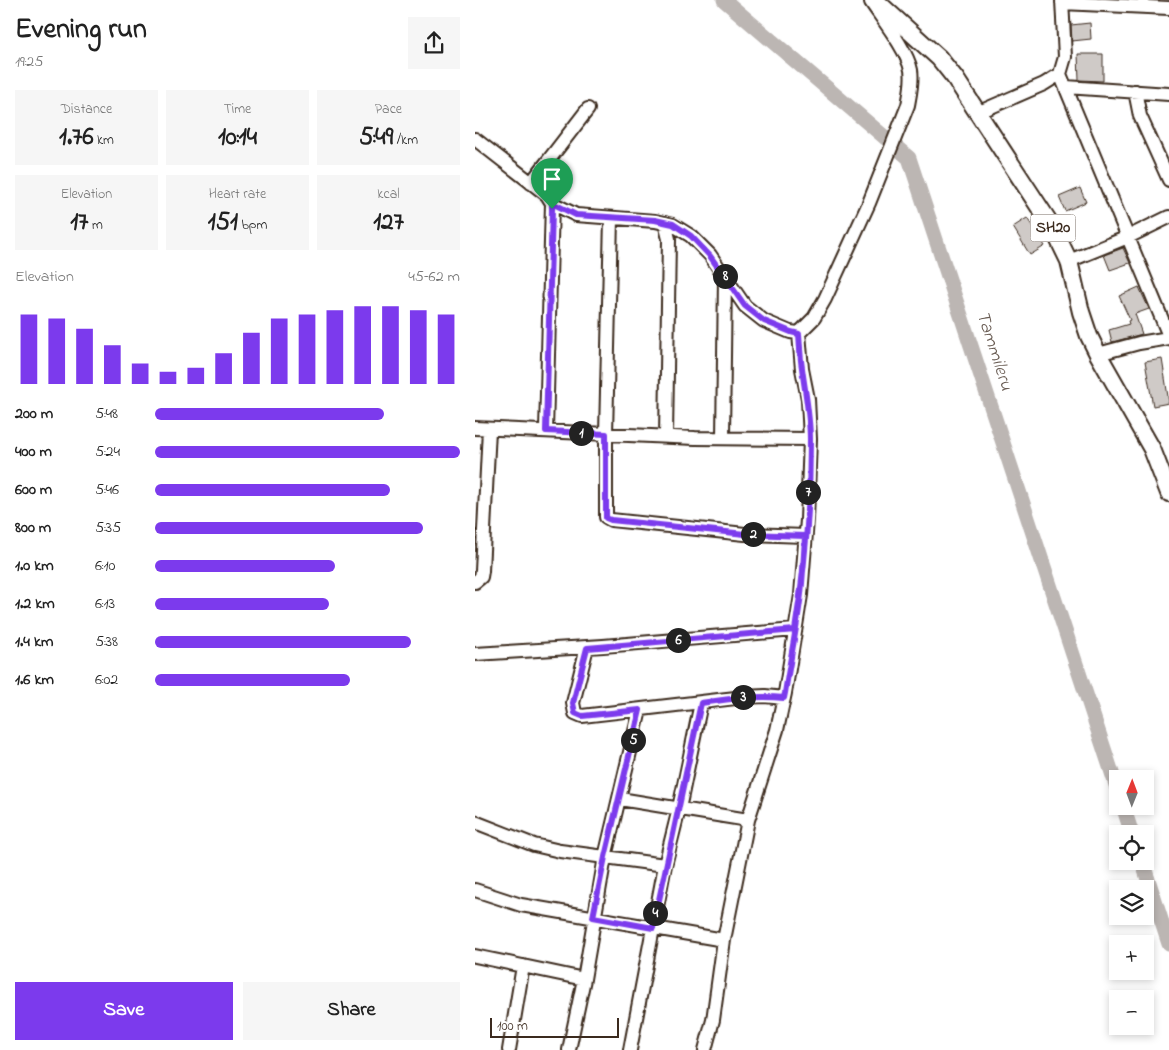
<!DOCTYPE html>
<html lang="en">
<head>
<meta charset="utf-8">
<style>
	:root { --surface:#fff; --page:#f6f6f6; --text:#222; --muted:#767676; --accent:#7c3aed }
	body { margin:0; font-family:"Indie Flower",sans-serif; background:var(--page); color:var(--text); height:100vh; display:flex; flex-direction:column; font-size:19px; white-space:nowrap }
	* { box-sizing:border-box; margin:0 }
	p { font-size:16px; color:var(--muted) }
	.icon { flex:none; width:28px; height:28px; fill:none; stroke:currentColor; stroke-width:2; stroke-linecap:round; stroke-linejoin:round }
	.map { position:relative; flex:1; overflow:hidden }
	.panel { display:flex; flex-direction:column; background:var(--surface); width:475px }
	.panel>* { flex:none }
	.needle { width:32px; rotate:1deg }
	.tools { position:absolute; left:634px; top:770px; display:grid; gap:10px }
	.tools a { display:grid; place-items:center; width:45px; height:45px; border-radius:0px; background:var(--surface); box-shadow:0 2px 8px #0003; font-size:25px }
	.scale { position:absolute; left:15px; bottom:12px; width:129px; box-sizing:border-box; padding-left:5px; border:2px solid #3b2a1e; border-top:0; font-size:14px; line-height:18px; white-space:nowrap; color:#3b2a1e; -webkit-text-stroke:4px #fff; paint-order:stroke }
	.pin { position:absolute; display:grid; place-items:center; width:42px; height:42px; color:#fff; margin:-51px -21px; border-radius:50% 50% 50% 0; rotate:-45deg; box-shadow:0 0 5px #0007 }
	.pin .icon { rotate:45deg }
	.km { position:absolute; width:25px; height:25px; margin:-12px; border-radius:50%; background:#222; color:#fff; font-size:14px; line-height:25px; text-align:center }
	.round { display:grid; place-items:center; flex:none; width:52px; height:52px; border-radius:0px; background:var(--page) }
	.summary { display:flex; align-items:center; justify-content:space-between; height:85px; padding:0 15px }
	h1 { font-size:28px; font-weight:800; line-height:38px }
	.metrics { display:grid; grid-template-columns:repeat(3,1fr); gap:8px; height:85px; padding:5px 15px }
	.metrics div { display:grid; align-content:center; border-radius:0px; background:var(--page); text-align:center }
	.metrics b { font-size:25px; font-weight:800 }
	.metrics small { font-size:14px; font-weight:400 }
	.metrics p { font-size:14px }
	.chart { height:140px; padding:10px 15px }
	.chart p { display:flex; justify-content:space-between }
	.chart svg { width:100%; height:90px; margin-top:5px; stroke:var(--accent); stroke-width:6 }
	.action { display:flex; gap:10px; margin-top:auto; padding:10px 15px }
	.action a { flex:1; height:58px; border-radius:0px; background:var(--accent); color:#fff; font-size:20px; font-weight:800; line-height:58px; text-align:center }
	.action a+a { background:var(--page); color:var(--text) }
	ul { padding:0 15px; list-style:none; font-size:16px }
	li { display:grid; grid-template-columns:80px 60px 1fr; align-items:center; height:38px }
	li i { height:12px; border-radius:6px; background:var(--accent) }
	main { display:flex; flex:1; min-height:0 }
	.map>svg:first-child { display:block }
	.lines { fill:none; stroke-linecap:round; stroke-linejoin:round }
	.river { stroke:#bcb6b3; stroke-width:15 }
	.building { fill:#cfcac7; stroke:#3b2a1e }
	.minor-casing { stroke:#3b2a1e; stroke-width:16 }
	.major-casing { stroke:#3b2a1e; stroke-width:20 }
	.minor { stroke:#fff; stroke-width:12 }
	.major { stroke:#fff; stroke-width:16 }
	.route-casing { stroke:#fff; stroke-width:10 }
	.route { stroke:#7c3aed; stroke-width:6 }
	.labels { text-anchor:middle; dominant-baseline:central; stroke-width:4; stroke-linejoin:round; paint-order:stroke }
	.shield { fill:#fff; stroke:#766a62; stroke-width:1 }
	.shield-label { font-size:16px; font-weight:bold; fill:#3b2a1e }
	.water-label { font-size:19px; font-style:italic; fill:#685b52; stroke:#fff }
</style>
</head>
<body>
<main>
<section class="panel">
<div class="summary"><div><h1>Evening run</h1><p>19:25</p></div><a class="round"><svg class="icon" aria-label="share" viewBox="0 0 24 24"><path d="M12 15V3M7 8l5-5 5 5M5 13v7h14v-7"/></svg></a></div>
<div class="metrics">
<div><p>Distance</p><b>1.76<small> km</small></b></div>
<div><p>Time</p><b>10:14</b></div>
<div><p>Pace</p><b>5:49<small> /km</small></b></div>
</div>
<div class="metrics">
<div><p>Elevation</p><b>17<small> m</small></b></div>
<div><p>Heart rate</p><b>151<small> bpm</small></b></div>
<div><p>kcal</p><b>127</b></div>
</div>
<div class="chart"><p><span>Elevation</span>45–62 m</p>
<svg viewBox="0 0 160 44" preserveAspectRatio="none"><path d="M5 44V10M15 44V12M25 44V17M35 44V25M45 44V34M55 44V38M65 44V36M75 44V29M85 44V19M95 44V12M105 44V10M115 44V8M125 44V6M135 44V6M145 44V8M155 44V10"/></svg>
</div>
<ul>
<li><b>200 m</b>5:48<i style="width:75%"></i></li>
<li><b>400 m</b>5:24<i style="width:100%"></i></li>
<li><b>600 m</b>5:46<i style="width:77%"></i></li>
<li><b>800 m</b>5:35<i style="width:88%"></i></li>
<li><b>1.0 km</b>6:10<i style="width:59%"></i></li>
<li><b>1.2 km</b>6:13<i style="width:57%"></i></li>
<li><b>1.4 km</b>5:38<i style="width:84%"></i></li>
<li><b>1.6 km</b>6:02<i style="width:64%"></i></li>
</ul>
<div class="action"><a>Save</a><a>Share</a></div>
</section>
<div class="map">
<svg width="694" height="1050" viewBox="0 0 694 1050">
	<rect width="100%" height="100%" fill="#fff"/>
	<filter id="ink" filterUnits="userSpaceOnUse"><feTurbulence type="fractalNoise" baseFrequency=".02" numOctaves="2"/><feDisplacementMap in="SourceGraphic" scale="10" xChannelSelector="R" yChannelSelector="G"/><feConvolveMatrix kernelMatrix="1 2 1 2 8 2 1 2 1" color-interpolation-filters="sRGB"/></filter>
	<g filter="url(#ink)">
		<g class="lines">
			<path class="river" d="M249 0 434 158 642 788
				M648 806 657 834
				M667 861 694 944"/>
		</g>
		<path class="building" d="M615 23 616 39 597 41 596 25Z
			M603 54H628V81L604 80Z
			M605 188 611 202 590 211 584 197Z
			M552 218 570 246 555 255 538 227Z
			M648 248 655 263 635 270 629 255Z
			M664 287 674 309 660 314 667 334 637 342 634 330 654 324 653 321 655 320 644 296Z
			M687 359 694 403 678 406 670 362Z"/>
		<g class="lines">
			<g class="minor-casing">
				<path id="minor" d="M587 3 694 8
					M585 74 694 336
					M591 87 694 94
					M660 91 665 116 694 180
					M502 113 569 84 585 74 590 57 587 0
					M0 139 72 195 77 203 71 431
					M56 183 113 109
					M77 203 101 215 180 221 198 225 216 236 235 255 270 306 289 321 315 332 324 333
					M136 218 131 434V517L136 520 270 534 330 536
					M190 223 194 239 191 437
					M594 261 653 237 694 217
					M623 354 664 343 694 338
					M0 428 220 438 335 439
					M248 438 250 276
					M0 582 6 577 7 571 14 429
					M112 647 98 703 100 713 107 716 269 697 290 696 309 698
					M0 654 128 646 320 630
					M145 799 273 820
					M0 822 59 845 85 851 190 865
					M0 890 46 905 249 940
					M0 956 109 979
					M34 1050 48 966
					M94 1050 109 979 130 857 165 710
					M155 1050 190 865 204 809 226 703
					M230 1050 238 1020 249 940 273 820 302 730 310 693 326 595 332 520 335 439 333 399 327 369 324 333 339 318 350 299 394 203 433 105C435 94 438 81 436 70 432 50 408 20 396 2"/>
			</g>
			<g class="major-casing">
				<path id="major" d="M400 0 464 58 480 78 578 228 594 261 606 312 614 336 623 354 677 449 694 493"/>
			</g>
			<use href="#minor" class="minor"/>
			<use href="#major" class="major"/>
		</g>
	</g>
	<g class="lines" filter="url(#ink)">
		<g class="route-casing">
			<path id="route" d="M77 209 71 431 131 434V518L136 520 270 534 330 536C329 555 328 575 326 594 322 627 315 660 310 693L309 698C281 695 254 699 226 703L178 928 118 917 130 857 165 710 107 716 100 713 98 703 112 648 320 630C330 569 335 502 335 440 335 415 330 392 327 368 325 356 325 345 324 334L316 332 289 321 270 306 235 256 216 236 198 224 180 220 101 215 77 203V209"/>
		</g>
		<use href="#route" class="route"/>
	</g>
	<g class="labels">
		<rect class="shield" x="555.5" y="214.5" width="45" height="27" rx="4"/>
		<g class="shield-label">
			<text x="578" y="228">SH20</text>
		</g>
		<g class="water-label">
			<text transform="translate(519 351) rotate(72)">Tammileru</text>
		</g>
	</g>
</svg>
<div class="tools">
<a><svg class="needle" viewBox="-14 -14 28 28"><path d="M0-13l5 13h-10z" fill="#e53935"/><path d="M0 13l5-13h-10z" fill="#767676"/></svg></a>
<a><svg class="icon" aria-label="locate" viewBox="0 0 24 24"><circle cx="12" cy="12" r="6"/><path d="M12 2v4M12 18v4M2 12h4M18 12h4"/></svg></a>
<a><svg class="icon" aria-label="layers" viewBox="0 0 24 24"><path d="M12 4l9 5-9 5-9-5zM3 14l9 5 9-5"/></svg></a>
<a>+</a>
<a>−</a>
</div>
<div class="scale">100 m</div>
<div class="pin" style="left:77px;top:209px;background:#1e9e55"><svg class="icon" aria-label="arrive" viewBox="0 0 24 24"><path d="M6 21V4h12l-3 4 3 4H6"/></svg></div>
<b class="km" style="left:106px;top:433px">1</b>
<b class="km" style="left:278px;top:534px">2</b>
<b class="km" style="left:268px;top:697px">3</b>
<b class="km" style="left:180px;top:913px">4</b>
<b class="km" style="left:158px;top:740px">5</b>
<b class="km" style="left:203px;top:640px">6</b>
<b class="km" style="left:333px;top:492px">7</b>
<b class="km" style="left:250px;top:276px">8</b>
</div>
</main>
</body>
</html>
